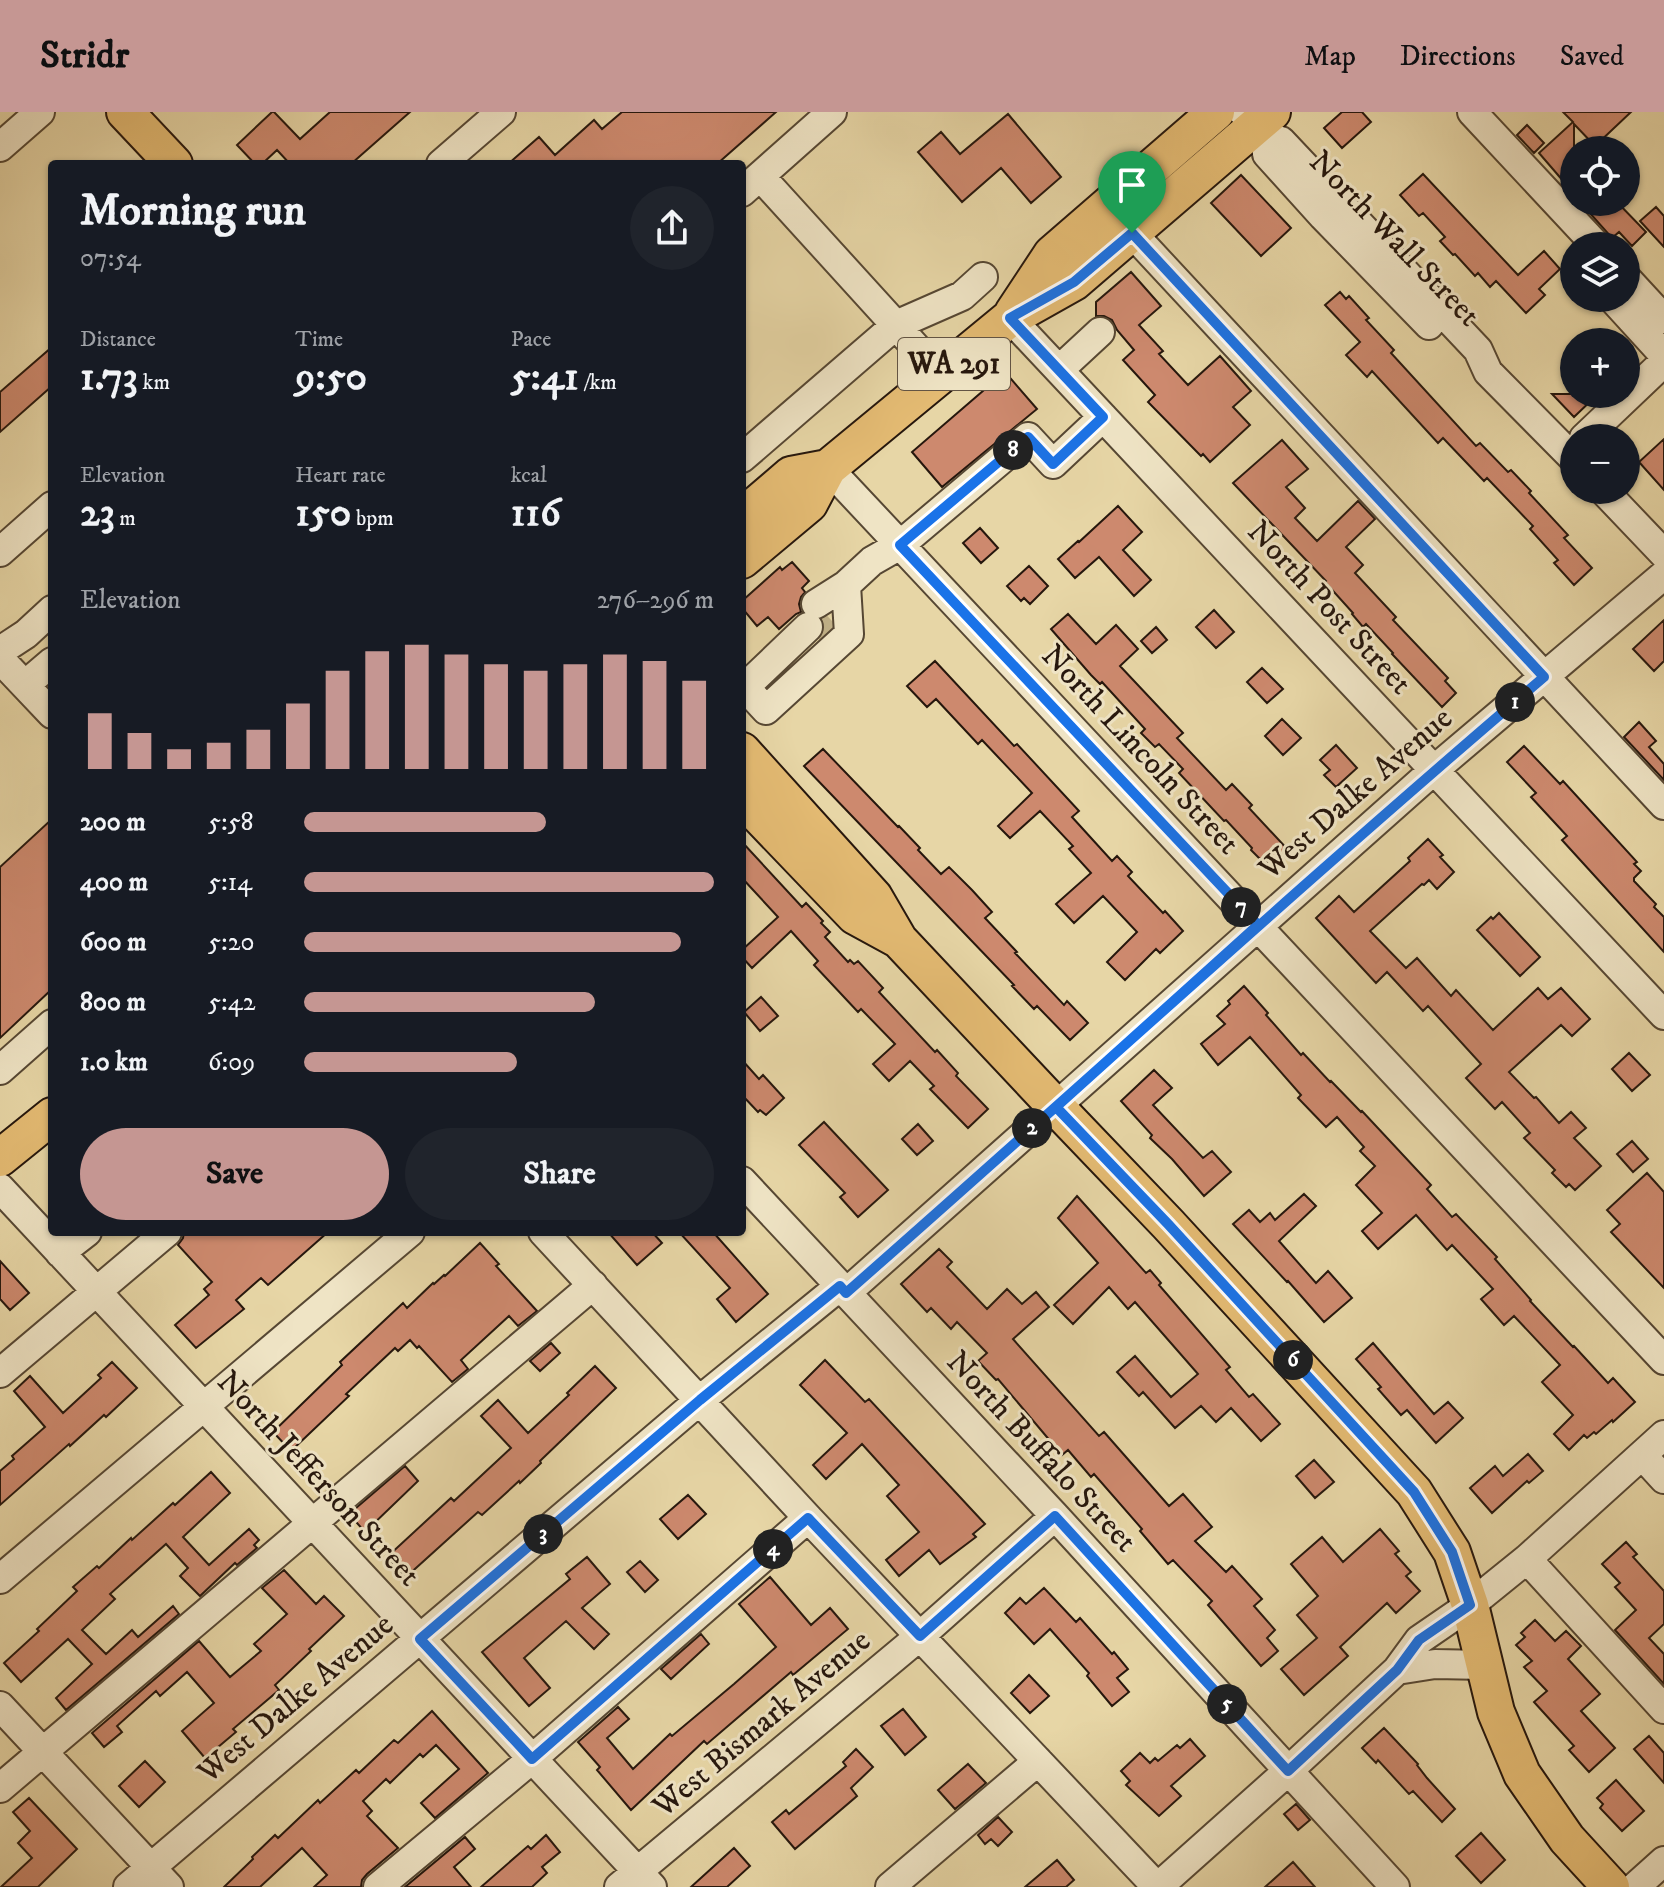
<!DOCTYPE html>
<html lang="en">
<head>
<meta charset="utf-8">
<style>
	:root { --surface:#171b24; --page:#20242c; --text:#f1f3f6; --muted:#9ea1a6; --accent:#c59692 }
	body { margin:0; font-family:"IM FELL DW Pica",serif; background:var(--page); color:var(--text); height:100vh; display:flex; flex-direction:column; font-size:30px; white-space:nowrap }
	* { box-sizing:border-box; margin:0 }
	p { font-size:26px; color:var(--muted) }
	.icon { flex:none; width:44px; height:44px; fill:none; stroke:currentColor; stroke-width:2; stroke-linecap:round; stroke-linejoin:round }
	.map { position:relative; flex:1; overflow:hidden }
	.side { position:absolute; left:48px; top:48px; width:698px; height:1076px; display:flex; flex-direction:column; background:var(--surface); border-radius:8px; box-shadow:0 2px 6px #0004 }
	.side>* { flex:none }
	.tools { position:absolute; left:1560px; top:24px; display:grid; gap:16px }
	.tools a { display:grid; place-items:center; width:80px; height:80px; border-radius:50%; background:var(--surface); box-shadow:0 2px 6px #0004; font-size:40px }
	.pin { position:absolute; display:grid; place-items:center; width:68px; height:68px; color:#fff; margin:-82px -34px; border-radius:50% 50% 50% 0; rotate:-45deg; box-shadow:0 0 8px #0007 }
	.pin .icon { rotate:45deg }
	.km { position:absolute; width:40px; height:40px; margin:-20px; border-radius:50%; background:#222; color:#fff; font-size:22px; line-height:40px; text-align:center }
	.round { display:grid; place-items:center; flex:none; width:84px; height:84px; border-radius:42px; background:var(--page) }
	.overview { display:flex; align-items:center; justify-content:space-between; height:136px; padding:0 32px }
	h1 { font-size:44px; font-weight:700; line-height:60px }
	.figures { display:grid; grid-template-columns:repeat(3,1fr); gap:12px; height:136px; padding:8px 32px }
	.figures div { display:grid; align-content:center }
	.figures b { font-size:40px; font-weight:700 }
	.figures small { font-size:22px; font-weight:400 }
	.figures p { font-size:22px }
	.chart { height:224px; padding:16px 32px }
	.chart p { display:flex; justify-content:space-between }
	.chart svg { width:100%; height:144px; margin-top:8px; stroke:var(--accent); stroke-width:6 }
	.button { display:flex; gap:16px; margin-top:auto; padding:16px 32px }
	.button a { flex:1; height:92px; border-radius:48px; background:var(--accent); color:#111; font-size:32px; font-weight:700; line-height:92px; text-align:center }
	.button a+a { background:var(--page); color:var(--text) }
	ul { padding:0 32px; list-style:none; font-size:26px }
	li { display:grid; grid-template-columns:128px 96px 1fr; align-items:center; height:60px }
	li i { height:20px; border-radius:10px; background:var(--accent) }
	header { display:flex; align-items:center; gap:48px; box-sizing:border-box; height:112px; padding:0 40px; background:var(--accent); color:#111 }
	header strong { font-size:38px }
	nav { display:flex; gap:44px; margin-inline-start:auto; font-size:28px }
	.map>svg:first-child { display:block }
	.building { fill:#cd896e; stroke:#26170d; stroke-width:2 }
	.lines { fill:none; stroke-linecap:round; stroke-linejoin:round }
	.minor-tunnel { stroke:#c0b087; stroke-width:28; stroke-dasharray:28 14; stroke-linecap:butt }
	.minor-casing { stroke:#564733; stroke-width:32 }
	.major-casing { stroke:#26170d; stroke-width:40 }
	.minor { stroke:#efe4c5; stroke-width:28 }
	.major { stroke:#e4bb73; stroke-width:36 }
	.route-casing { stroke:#fff; stroke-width:16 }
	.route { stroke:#1a73e8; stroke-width:10 }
	.labels { text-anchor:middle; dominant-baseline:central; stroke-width:6; stroke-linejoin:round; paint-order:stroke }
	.shield { fill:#efe4c5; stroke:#625444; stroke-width:2 }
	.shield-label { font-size:30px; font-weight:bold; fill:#26170d }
	.street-label { font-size:32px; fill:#26170d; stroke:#efe4c5 }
</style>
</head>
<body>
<header>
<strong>Stridr</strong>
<nav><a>Map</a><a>Directions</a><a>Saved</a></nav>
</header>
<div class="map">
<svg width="1664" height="1775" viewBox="0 0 1664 1775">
	<rect width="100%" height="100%" fill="#e7d6a6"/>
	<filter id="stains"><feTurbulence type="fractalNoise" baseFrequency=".0025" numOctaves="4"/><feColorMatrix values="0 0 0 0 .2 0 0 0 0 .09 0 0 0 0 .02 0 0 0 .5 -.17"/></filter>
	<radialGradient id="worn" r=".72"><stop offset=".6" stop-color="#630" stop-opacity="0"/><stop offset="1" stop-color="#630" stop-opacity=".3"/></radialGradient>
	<path class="building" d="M272 0H274L300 27 330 0H410L351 52H290L277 38 262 52H255L237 33Z
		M622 0H776L717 52H508L539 25 555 43 594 8 602 17Z
		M1342 0H1362L1371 10 1342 36 1324 16Z
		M1563 0H1631L1595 34 1574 12V61L1564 70 1539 41 1573 10Z
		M1008 2 1061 65 1031 91 1001 56 962 90 918 40 941 20 960 42Z
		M1527 13 1544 31 1534 41 1517 23Z
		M1423 62 1518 163 1544 139 1560 157 1539 177 1545 183 1526 201 1496 169 1490 175 1478 161 1475 164 1455 142 1453 143 1440 129 1445 125 1423 101 1419 104 1400 83Z
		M1241 63 1291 116 1261 144 1211 91Z
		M1597 90H1617L1646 120 1632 134 1619 120 1612 126 1588 99Z
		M1656 95 1664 104V135L1640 109Z
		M1131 160 1161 194 1139 213 1163 239 1159 242 1188 273 1220 244 1251 279 1233 295 1250 313 1210 350 1203 342 1201 344 1148 290 1155 283 1123 248 1134 238 1117 218 1112 208 1104 204H1096V190Z
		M1340 180 1346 187 1349 184 1369 206 1366 208 1394 238 1391 241 1476 334 1480 331 1508 360 1511 358 1531 379 1529 381 1568 423 1564 426 1592 456 1574 473 1554 451 1558 448 1530 417 1533 414 1487 366 1484 369 1443 326 1438 331 1372 259 1367 265 1346 243 1360 230 1325 193Z
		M52 235V274L0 320V280Z
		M1005 260 1037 297 942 375 912 340Z
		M1552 282H1598L1574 305Z
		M1664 327V378L1639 350Z
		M1282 328 1308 357 1286 375 1305 396 1295 406 1317 429 1358 389 1375 407 1346 435 1363 453 1355 461 1396 505 1393 508 1448 566 1445 569 1456 581 1442 595 1392 542 1393 541 1366 512 1363 515 1352 502 1353 501 1325 470 1326 469 1233 371Z
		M1118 394 1142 420 1123 438 1151 468 1134 484 1099 445 1075 466 1058 447 1078 429 1079 430Z
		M980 416 998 436 981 451 963 431Z
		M792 450 809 469 802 476 805 480 801 485 799 492 801 500 796 502 779 517 768 505 757 514 742 496V489L780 455 782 458Z
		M1029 454 1048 474 1030 492 1024 486 1021 489 1007 474Z
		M1214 498 1234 520 1216 536 1196 515Z
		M1068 502 1096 532 1116 513 1138 537 1120 554 1183 621 1177 626 1226 678 1232 672 1252 693 1249 696 1290 740 1274 754 1269 748 1265 752 1251 738 1252 736 1226 708 1224 709 1179 661 1183 657 1159 632 1155 635 1141 621 1145 617 1102 570 1100 572 1091 563 1051 517Z
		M1664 508V549L1654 559 1633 537Z
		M1156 515 1167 528 1152 541 1141 529Z
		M935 549 1014 634 1017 632 1079 699 1072 705 1112 749 1117 744 1132 760 1128 764 1163 801 1165 799 1183 819 1160 841 1156 837 1125 868 1107 850 1137 820 1103 784 1074 811 1056 792 1091 761 1069 737 1073 734 1040 699 1010 726 998 714 1032 681 982 628 978 632 936 587 927 595 907 574Z
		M1262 556 1283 577 1267 591 1247 570Z
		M1282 607 1301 626 1283 643 1265 624Z
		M1639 610 1656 629 1649 635 1664 652V668L1624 625Z
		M1336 633 1357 656 1336 675 1324 663 1330 658 1320 648Z
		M1524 634 1560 672 1563 669 1637 750 1634 752 1641 759 1634 766V769L1656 792 1654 795 1664 805V840L1562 728 1567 724 1531 685 1536 681 1507 650Z
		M823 637 898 715 899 714 920 736 918 738 941 762 949 755 972 778 992 800 985 806 1017 840 1015 841 1064 893 1067 889 1088 911 1070 928 1037 894 1034 897 1012 874 1014 873 804 654Z
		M52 707V877L0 926V755Z
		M1428 727 1443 743 1440 745 1454 760 1437 777 1429 768 1424 773 1422 772 1370 819 1406 856 1417 846 1451 884 1456 878 1493 918 1538 876 1548 887 1561 876 1590 907 1572 924 1561 913 1509 960 1534 986 1536 985 1559 1011 1571 1000 1586 1016 1574 1026 1601 1054 1575 1078 1569 1072 1566 1075 1552 1061 1555 1058 1524 1026 1530 1021 1502 990 1495 997 1466 966 1481 952 1428 894 1423 899 1387 860 1376 871 1316 806 1339 784 1354 800 1410 749 1408 746Z
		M742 730 802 795 806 791 823 809 821 811 830 820 825 825 848 850 850 848 854 852 858 849 883 876 879 880 935 940 937 938 958 961 956 964 988 997 968 1016 930 977 934 974 910 949 889 969 873 952 895 932 861 897 858 900 814 853 818 849 791 819 752 856 742 845V838L778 805 742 766Z
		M1499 801 1540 845 1520 864 1477 818 1491 805 1493 807Z
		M1244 874 1268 901 1266 903 1301 943 1303 941 1330 970 1331 969 1361 1000 1362 999 1431 1073 1427 1077 1452 1105 1456 1102 1497 1145 1495 1147 1531 1188 1530 1189 1573 1235 1574 1234 1608 1271 1613 1266 1635 1290 1613 1310 1612 1308 1596 1322 1594 1320 1587 1326 1584 1323 1569 1338 1554 1322 1573 1303 1542 1270 1560 1253 1514 1204 1504 1213 1481 1187 1493 1177 1452 1133 1447 1138 1416 1103 1378 1137 1362 1119 1382 1101 1356 1073 1375 1054 1360 1039 1364 1035 1337 1005 1326 1015 1298 986 1301 983 1250 925 1218 953 1201 932 1225 912 1217 904 1230 892 1228 889Z
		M761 885 778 904 760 919 744 900Z
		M1629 941 1650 963 1632 979 1612 957Z
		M742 948 759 967 763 963 784 986 766 1003 760 998 758 1000 742 983Z
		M1154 958 1172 976 1153 993 1203 1046 1212 1039 1231 1060 1204 1084 1172 1047 1150 1026 1152 1023 1121 989Z
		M824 1010 888 1078 858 1105 840 1085 845 1081 799 1033Z
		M918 1012 933 1029 917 1043 902 1027Z
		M1632 1029 1648 1047 1633 1060 1617 1042Z
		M1647 1061 1664 1080V1176L1611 1120 1620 1112 1607 1098Z
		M1304 1082 1316 1094 1279 1129 1316 1171 1328 1159 1352 1186 1324 1210 1288 1169 1287 1170 1233 1112 1249 1098 1260 1110 1270 1101 1275 1108Z
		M1077 1084 1146 1161 1150 1158 1161 1171 1159 1173 1230 1255 1226 1258 1249 1285 1253 1282 1280 1312 1261 1329 1231 1296 1216 1310 1201 1294 1175 1316 1143 1280 1139 1284 1117 1260 1135 1244 1171 1285 1198 1262 1135 1190 1128 1197 1109 1175 1073 1212 1054 1193 1098 1151 1058 1106Z
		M184 1120H328L268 1173 261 1166 236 1188 244 1197 196 1236 175 1213 209 1183 204 1177 212 1170 178 1133 183 1126Z
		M608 1120H652L662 1131 637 1153Z
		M679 1120H713L768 1182 736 1210 717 1187 730 1176Z
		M480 1131 499 1152 496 1154 537 1199 518 1214 509 1204 461 1248 468 1257 452 1270 419 1234 417 1236 410 1228 398 1239 395 1236 346 1282 349 1284 291 1339 273 1320 342 1253 340 1250 403 1191 407 1196 433 1171 434 1172 444 1163 445 1164Z
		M939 1137 952 1150 947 1155 987 1197 1007 1177 1022 1192 1036 1180 1049 1195 1013 1227 1099 1324 1104 1320 1169 1394 1183 1382 1212 1415 1195 1429 1226 1460 1232 1454 1262 1487 1254 1494 1275 1518 1267 1526 1278 1539 1261 1554 1208 1493 1212 1489 1173 1448 1168 1452 1140 1419 1142 1417 1094 1362 1091 1365 1068 1338 1062 1343 998 1267 996 1268 978 1249 987 1241 957 1210 951 1217 931 1196 927 1200 901 1172Z
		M0 1149 29 1181 10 1198 0 1187Z
		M551 1231 560 1241 540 1259 530 1249Z
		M1373 1231 1434 1302 1448 1290 1463 1306 1436 1331 1407 1298 1401 1303 1378 1277 1381 1275 1356 1247Z
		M825 1248 865 1290 869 1287 985 1412 973 1422 976 1425 940 1452 929 1438 899 1464 886 1448 919 1420 887 1384 899 1373 862 1332 826 1367 813 1353 847 1321 800 1273Z
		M112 1250 137 1276 106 1305 104 1303 70 1334 69 1332 0 1393V1359L14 1347 12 1344 45 1315 14 1279 30 1264 63 1301 101 1266 98 1263Z
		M595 1254 616 1276 540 1349 541 1351 520 1371 519 1369 482 1403 478 1400 406 1465 387 1445 451 1386 454 1389 511 1336 481 1304 498 1288 528 1321 569 1283 567 1281Z
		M1528 1342 1543 1359 1529 1371 1527 1369 1492 1401 1470 1376 1495 1354 1503 1364Z
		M1314 1348 1334 1370 1315 1386 1296 1364Z
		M405 1354 418 1369 365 1420 349 1402Z
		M211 1360 230 1381 183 1425 209 1453 249 1417 259 1428 254 1433 257 1436 237 1453 235 1451 200 1484 180 1464 188 1456 166 1432 110 1482 115 1487 82 1518 106 1542 132 1518 138 1525 173 1494 179 1502 66 1598 56 1586 92 1552 68 1527 21 1570 4 1551 39 1519 37 1517 77 1479 73 1475 97 1454 99 1456 131 1426 132 1428 173 1391 175 1393Z
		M688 1383 706 1402 678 1427 660 1407Z
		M1380 1417 1399 1439 1395 1442 1411 1460 1406 1464 1420 1479 1396 1501 1387 1491 1340 1535 1348 1544 1304 1583 1281 1557 1317 1526 1297 1503 1318 1484 1291 1452 1322 1425 1343 1450Z
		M1626 1430 1637 1442 1633 1445 1664 1479V1512L1649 1526 1664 1542V1572L1615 1518 1636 1498 1615 1475 1620 1471 1602 1452Z
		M587 1445 610 1472 582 1496 609 1522 594 1537 566 1509 524 1546 550 1576 529 1594 482 1540 570 1467 566 1462Z
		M640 1449 658 1468 645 1480 627 1460Z
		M284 1458 316 1492 324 1484 344 1504 309 1537 311 1539 275 1573 279 1578 233 1617 236 1620 205 1646 182 1619 214 1591 187 1560 160 1584 156 1579 117 1614 122 1620 104 1635 92 1621 199 1529 230 1565 261 1539 254 1532 287 1502 262 1476Z
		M770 1465 811 1513 830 1496 848 1517 793 1563 791 1560 707 1632 704 1629 631 1698 597 1658 600 1655 578 1630 618 1595 629 1607 607 1626 633 1657 670 1622 672 1624 734 1572 776 1535 739 1492Z
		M1044 1476 1076 1510 1080 1506 1112 1542 1114 1540 1128 1557 1117 1566 1129 1580 1112 1594 1087 1564 1089 1561 1050 1517 1034 1532 1005 1501 1020 1486 1026 1492Z
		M1535 1508 1555 1529 1566 1519 1581 1534 1568 1547 1600 1582 1581 1599 1615 1636 1589 1660 1569 1638 1574 1634 1534 1590 1547 1579 1524 1555 1532 1549 1516 1533 1525 1525 1521 1521Z
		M701 1522 709 1532 671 1567 661 1557Z
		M1029 1563 1049 1584 1030 1601 1011 1581Z
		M903 1597 926 1625 905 1643 881 1614Z
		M432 1599 488 1661 435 1706 421 1691 459 1657 436 1633 423 1645 420 1642 390 1671 386 1667 363 1689 372 1699 367 1704 398 1736 367 1762 362 1768 361 1775H314L327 1763 302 1736 260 1775H224L253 1747 252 1745 275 1723 278 1726 318 1688 320 1691 356 1658 359 1661 394 1628 398 1631Z
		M1384 1616 1418 1652 1417 1653 1427 1666 1455 1697 1442 1710 1413 1679 1409 1682 1378 1648 1376 1651 1362 1636Z
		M1649 1624 1664 1641V1671L1634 1637Z
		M1190 1627 1205 1644 1171 1674 1181 1684 1159 1704 1126 1673 1130 1669 1121 1659 1140 1641 1150 1651 1155 1646 1158 1649 1177 1633 1180 1636Z
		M856 1637 873 1655 851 1676 857 1684 795 1737 772 1710 786 1698 789 1702 846 1654 843 1650Z
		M145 1649 165 1670 139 1695 119 1674Z
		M968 1652 986 1671 955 1697 938 1678Z
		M1616 1668 1644 1699 1622 1719 1600 1696 1603 1692 1597 1686Z
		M29 1686 77 1737 38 1775H1L32 1746 18 1731 30 1719 13 1700Z
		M1296 1692 1310 1708 1298 1718 1284 1702Z
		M998 1705 1012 1720 998 1734 991 1727 985 1732 978 1723Z
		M1481 1721 1505 1748 1481 1771 1456 1744Z
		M546 1723 560 1740 542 1755 547 1761 532 1775H481L528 1734 531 1737Z
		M465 1725 475 1737 454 1755 471 1775H405Z
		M734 1736 750 1754 727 1775H691Z
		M1057 1748 1074 1768 1066 1775H1025Z
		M1293 1750 1315 1775H1265Z"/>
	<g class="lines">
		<path class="minor-tunnel" d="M816 524 832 509"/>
		<g class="minor-casing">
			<path id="minor" d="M1243 0 1266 27 1267 42 1323 104 1429 213
				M1472 0 1597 134
				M1266 27 1281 29 1478 238 1488 260 1574 347
				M0 35 40 0
				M441 52 501 0
				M760 64 941 263
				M742 80 832 0
				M1132 121 1664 693
				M1626 166 1664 207
				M1612 186 1664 243
				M1010 206 1664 903
				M1059 258 1100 220
				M1584 326 1664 250
				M742 346 896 213 962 184 983 165
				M828 356 1664 1248
				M1603 378 1664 442
				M0 440 52 394
				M816 492 846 473
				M0 539 26 522 52 498
				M0 547 52 602
				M742 572 766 598 849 522 846 473 872 449 900 433 1028 325 1053 352 1103 305
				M25 573 52 550
				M742 578 808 515
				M0 958 52 912
				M742 1069 1055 1404 1395 1775
				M0 1076 652 1775
				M543 1120 808 1406 1157 1775
				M60 1141 87 1120
				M846 1181 1434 658 1664 463
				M0 1261 167 1120
				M1642 1343 1664 1367
				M1527 1447 1664 1597
				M0 1467 410 1120
				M1397 1558 1435 1552 1485 1553
				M0 1594 169 1775
				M0 1676 593 1173
				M128 1775 700 1288 840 1174
				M378 1775 532 1647 808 1406
				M619 1775 920 1524 1055 1404
				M890 1775 1038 1649
				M1158 1775 1288 1659 1397 1558 1419 1528 1470 1493 1527 1447 1664 1323
				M1635 1775 1664 1749"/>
		</g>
		<g class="major-casing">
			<path id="major" d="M125 0 174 52
				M1013 201 1052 142 1216 0
				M742 405 791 363 828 356
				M742 448 809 392 828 356 1010 206 1074 170 1272 0
				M742 639 874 785 899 828 1056 995 1168 1112 1414 1380 1452 1440 1470 1493 1496 1600 1522 1662 1567 1727 1611 1775
				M742 686 855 804 899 828
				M0 1046 52 1004"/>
		</g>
		<use href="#minor" class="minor"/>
		<use href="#major" class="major"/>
	</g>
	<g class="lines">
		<g class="route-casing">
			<path id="route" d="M1132 121 1544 565C1308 766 1079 976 846 1181L840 1174 700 1288 420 1527 532 1647 808 1406 920 1524 1055 1404 1288 1659 1397 1558 1419 1528 1470 1493 1452 1440 1414 1380 1168 1112 1056 995 1258 813 900 433 1028 325 1053 352 1103 305 1010 206 1074 170 1132 121"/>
		</g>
		<use href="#route" class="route"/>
	</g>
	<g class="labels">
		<rect class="shield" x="898" y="226" width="112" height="52" rx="6"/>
		<g class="shield-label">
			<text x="954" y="252">WA 291</text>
		</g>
		<g class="street-label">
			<text transform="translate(1394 127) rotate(46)">North Wall Street</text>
			<text transform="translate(1329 496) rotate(47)">North Post Street</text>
			<text transform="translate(1140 638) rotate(47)">North Lincoln Street</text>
			<text transform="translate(1356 682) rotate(-41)">West Dalke Avenue</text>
			<text transform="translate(1041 1340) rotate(47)">North Buffalo Street</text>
			<text transform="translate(318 1367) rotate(47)">North Jefferson Street</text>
			<text transform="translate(296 1587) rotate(-40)">West Dalke Avenue</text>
			<text transform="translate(762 1612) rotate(-40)">West Bismark Avenue</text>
		</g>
	</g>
	<rect width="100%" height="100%" filter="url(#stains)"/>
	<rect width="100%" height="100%" fill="url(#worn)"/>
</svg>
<div class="tools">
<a><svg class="icon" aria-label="locate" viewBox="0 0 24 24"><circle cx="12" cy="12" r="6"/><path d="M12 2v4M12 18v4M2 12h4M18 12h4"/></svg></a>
<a><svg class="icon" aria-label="layers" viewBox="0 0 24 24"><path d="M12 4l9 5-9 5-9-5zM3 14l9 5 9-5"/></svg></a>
<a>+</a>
<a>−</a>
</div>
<div class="pin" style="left:1132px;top:121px;background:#1e9e55"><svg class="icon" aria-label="arrive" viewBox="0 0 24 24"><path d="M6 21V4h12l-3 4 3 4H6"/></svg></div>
<b class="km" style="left:1515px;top:590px">1</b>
<b class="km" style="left:1032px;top:1016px">2</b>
<b class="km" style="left:543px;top:1422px">3</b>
<b class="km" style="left:773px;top:1437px">4</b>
<b class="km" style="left:1227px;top:1592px">5</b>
<b class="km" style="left:1293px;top:1248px">6</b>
<b class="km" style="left:1241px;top:795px">7</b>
<b class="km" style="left:1013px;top:338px">8</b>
<section class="side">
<div class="overview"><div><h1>Morning run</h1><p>07:54</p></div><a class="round"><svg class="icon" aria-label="share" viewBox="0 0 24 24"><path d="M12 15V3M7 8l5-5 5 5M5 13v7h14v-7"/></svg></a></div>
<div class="figures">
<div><p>Distance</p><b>1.73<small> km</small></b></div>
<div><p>Time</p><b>9:50</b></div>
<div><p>Pace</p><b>5:41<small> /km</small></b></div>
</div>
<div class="figures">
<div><p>Elevation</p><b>23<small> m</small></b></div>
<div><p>Heart rate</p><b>150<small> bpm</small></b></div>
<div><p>kcal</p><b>116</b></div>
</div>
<div class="chart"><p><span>Elevation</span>276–296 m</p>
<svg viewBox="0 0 160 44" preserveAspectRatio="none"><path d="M5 44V27M15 44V33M25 44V38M35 44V36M45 44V32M55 44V24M65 44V14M75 44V8M85 44V6M95 44V9M105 44V12M115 44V14M125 44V12M135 44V9M145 44V11M155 44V17"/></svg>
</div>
<ul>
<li><b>200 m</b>5:58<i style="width:59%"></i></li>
<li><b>400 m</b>5:14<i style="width:100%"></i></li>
<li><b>600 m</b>5:20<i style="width:92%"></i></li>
<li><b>800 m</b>5:42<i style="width:71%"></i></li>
<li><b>1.0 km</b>6:09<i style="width:52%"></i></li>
</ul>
<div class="button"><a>Save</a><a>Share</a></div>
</section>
</div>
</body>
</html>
